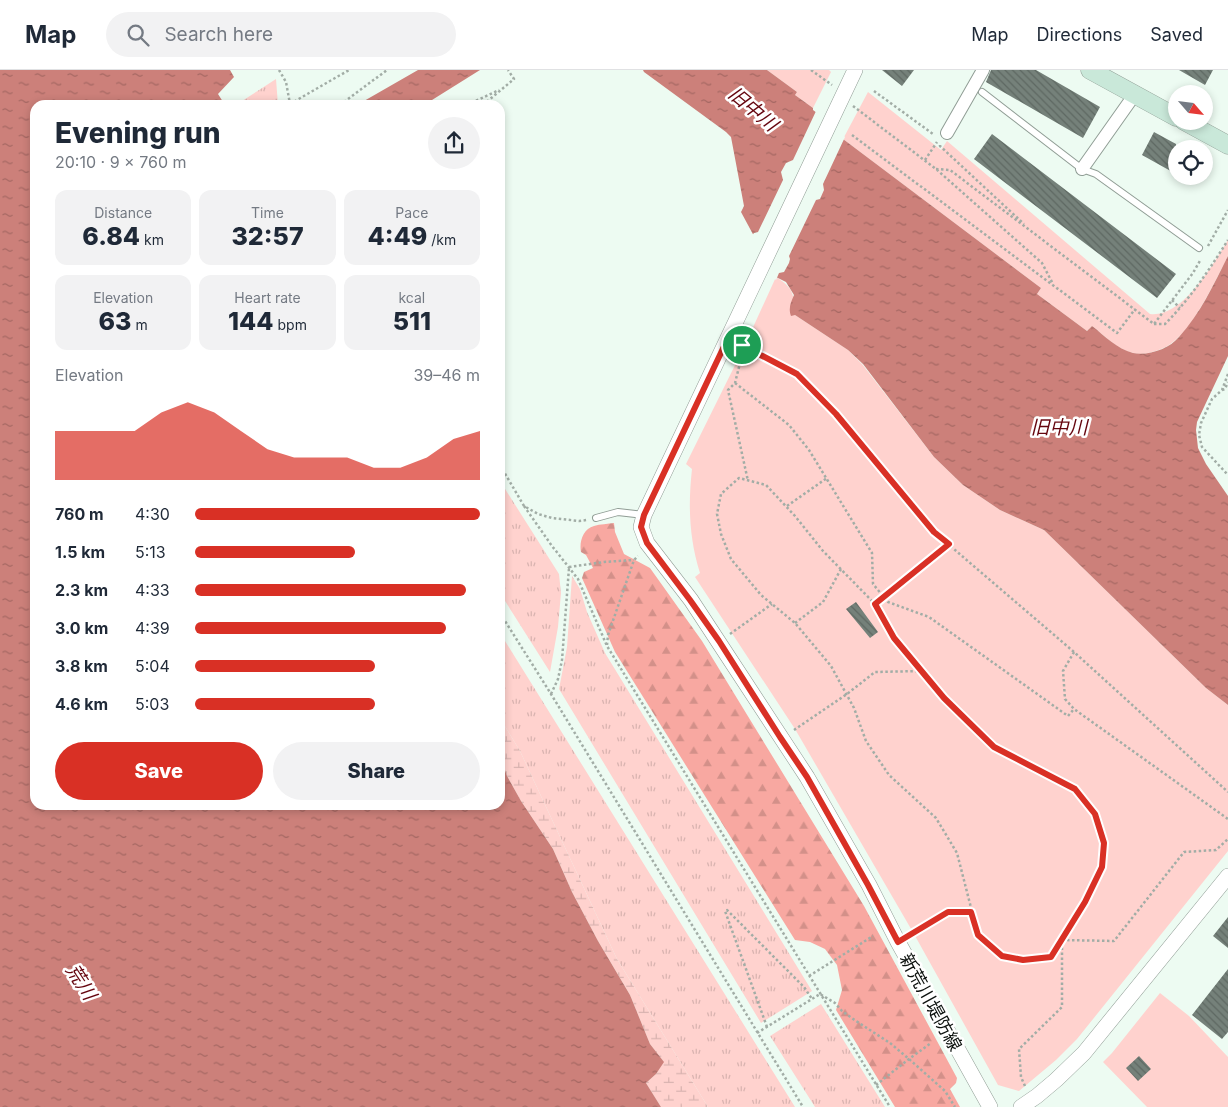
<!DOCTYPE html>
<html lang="en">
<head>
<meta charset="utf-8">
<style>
	:root { --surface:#fff; --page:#f2f2f3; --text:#1f2937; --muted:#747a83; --line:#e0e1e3; --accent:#d93025 }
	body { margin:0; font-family:Inter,"Noto Sans JP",sans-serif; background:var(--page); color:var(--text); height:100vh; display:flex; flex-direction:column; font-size:19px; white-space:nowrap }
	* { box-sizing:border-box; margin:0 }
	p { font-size:16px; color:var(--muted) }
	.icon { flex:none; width:28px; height:28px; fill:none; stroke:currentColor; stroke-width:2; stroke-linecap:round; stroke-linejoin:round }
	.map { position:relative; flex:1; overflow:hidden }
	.side { position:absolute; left:30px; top:30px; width:475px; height:710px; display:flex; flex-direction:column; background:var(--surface); border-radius:15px; box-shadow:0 2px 8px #0003 }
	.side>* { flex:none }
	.needle { width:32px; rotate:118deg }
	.tools { position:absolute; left:1168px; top:15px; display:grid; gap:10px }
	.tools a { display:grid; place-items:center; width:45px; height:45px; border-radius:50%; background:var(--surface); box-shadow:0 2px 8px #0003; font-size:25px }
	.pin { position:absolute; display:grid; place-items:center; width:42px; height:42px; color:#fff; margin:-21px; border:2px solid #fff; border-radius:50%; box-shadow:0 1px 5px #0007 }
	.round { display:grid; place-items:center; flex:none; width:52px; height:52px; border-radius:26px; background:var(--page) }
	.headline { display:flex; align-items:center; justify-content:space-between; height:85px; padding:0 25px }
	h1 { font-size:28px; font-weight:800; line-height:38px }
	.stats { display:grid; grid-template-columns:repeat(3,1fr); gap:8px; height:85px; padding:5px 25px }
	.stats div { display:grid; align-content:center; border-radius:12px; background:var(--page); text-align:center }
	.stats b { font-size:25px; font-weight:800 }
	.stats small { font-size:14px; font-weight:400 }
	.stats p { font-size:14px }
	.chart { height:140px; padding:10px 25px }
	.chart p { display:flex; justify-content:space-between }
	.chart svg { width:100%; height:90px; margin-top:5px; fill:var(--accent); opacity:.7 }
	.action { display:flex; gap:10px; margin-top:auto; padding:10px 25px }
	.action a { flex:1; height:58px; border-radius:30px; background:var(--accent); color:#fff; font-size:20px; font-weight:800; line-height:58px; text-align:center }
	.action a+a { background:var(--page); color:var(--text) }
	ul { padding:0 25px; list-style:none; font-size:16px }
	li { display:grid; grid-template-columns:80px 60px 1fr; align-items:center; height:38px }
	li i { height:12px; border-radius:6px; background:var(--accent) }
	header { display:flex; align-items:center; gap:30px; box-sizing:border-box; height:70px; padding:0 25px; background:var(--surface); border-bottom:1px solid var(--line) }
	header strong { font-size:24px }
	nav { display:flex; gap:28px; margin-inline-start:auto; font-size:18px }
	.search { width:350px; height:45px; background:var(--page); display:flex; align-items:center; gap:12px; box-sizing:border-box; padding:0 18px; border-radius:28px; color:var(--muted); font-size:19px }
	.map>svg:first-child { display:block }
	.grass { fill:url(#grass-tufts) }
	.forest { fill:url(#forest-firs) }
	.wetland { fill:url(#wetland-marsh) }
	.park { fill:#ffd2ce }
	.water { fill:url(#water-ripples) }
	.pier { fill:#edfbf2 }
	.building { fill:url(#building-back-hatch) }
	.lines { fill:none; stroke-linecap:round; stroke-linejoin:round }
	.service-casing { stroke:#909d95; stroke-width:8 }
	.minor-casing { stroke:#909d95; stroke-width:14 }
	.tertiary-casing { stroke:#909d95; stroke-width:16 }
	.secondary-casing { stroke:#909d95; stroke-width:19 }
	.path { stroke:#a2ada6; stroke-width:2.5; stroke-dasharray:2.5 2.5; stroke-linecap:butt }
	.service { stroke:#fff; stroke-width:6 }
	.minor { stroke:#fff; stroke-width:12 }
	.tertiary { stroke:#fff; stroke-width:15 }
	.secondary { stroke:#c9e8d9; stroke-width:18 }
	.route-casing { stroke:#fff; stroke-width:10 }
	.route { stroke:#d93025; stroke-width:6 }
	.labels { text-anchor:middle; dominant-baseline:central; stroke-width:5; stroke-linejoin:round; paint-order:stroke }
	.street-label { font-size:18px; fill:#0c110e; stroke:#fff }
	.water-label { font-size:19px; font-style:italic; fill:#65050e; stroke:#fff }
</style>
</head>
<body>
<header>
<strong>Map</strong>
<div class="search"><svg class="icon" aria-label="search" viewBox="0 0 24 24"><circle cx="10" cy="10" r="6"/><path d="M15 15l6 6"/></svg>Search here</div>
<nav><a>Map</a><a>Directions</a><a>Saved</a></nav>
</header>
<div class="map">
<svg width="1228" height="1037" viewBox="0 0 1228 1037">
	<defs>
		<pattern id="grass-tufts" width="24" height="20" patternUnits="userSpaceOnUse" patternTransform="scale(1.25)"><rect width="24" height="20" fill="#ffd2ce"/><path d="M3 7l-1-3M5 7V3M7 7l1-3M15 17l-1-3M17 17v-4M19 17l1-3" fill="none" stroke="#d9b3b0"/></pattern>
		<pattern id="forest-firs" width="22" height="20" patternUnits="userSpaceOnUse" patternTransform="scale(1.25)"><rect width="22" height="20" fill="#f8a8a1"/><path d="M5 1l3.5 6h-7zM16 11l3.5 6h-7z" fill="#d39089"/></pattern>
		<pattern id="wetland-marsh" width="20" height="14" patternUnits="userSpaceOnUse" patternTransform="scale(1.25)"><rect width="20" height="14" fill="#ffd2ce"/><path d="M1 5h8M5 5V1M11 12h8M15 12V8" fill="none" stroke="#d9b3b0"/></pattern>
		<pattern id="water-ripples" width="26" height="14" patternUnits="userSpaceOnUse" patternTransform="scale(1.25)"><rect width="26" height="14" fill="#cc807a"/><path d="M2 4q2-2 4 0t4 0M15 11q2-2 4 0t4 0" fill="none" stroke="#a46762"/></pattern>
		<pattern id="building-back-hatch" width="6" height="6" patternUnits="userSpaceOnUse" patternTransform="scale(1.25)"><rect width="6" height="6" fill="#75817a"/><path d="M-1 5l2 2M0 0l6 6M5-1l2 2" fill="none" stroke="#5e6862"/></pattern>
	</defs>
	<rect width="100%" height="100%" fill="#edfbf2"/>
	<path class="grass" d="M276 9 278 35H236Z
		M500 411 559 504 561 523 558 557 550 602 500 523Z
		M572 506 580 519 587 542 605 583 812 921 761 953 559 619 567 577Z
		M500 563 795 1037H708L617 889 520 681 500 648Z
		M821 934 885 1037H815L770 966Z"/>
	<path class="forest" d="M614 453 615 462 624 484 650 498 702 571 864 836 957 1008 956 1013 950 1019 960 1037H895L836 940 842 920 837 895 825 879 810 872 795 870 615 582 582 508 584 502 593 498 586 485 581 482C579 472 583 459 594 456 600 454 608 454 614 453Z"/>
	<path class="wetland" d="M500 648 520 681 617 889 708 1037H661L646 1013 656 1004 663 991 650 974 630 925 598 871 572 822 553 779 521 731 507 706 500 685Z"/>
	<path class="park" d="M767 0H829L831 2 813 38 795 25 797 22Z
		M868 22 941 80 947 71 1150 244C1183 248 1213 194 1228 170 1228 175 1228 181 1228 185 1227 191 1222 197 1220 202 1209 223 1191 259 1173 272 1165 279 1152 283 1141 284 1122 284 1106 267 1092 256L1087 261 1037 224 1041 218 843 69Z
		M776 207C794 218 794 225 795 245L848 280 862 294 934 387 963 415 1000 440 1044 460 1206 618 1228 635V781L1077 969 1056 990 1019 1021 998 1015 914 864 795 659 695 507 700 503C689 468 688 435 692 399L686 394 744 277Z
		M1160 923 1189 946 1228 987V1037H1147L1103 992 1112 983Z"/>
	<path class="water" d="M0 0H230L234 7 218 24 225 35H35V735H500V685L507 706 521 731 553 779 572 822 598 871 630 925 650 974 664 992 656 1004 646 1013 661 1037H0Z
		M418 0H480L424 35H357Z
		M643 0H767L797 22 795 25 813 38V40L825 49 843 69 1041 218 1037 224 1087 261 1092 256C1105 266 1117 279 1133 283 1148 286 1169 279 1179 267 1200 244 1214 214 1228 186V286L1197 352 1196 360 1198 378 1206 394 1228 426V635L1206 618 1044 460 1000 440 963 415 934 387 863 294 848 280 795 245 791 246C788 238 791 232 794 225L786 212 776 207 741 142 744 136 731 67 726 62 644 2Z"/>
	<path class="pier" d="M817 39 826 47 845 67 823 114 824 120 820 129 816 130 789 186 790 189 789 193 784 202 779 203 776 210 774 208 768 198 751 167 754 163 758 162 783 110 781 102 786 93 793 90Z"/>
	<path class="building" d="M882 0H914L902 16Z
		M991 0H1036L1100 37 1083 68 986 12Z
		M1179 0H1213L1205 15Z
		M1154 62 1176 74V104L1142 85Z
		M992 64 1176 204 1157 228 974 89Z
		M856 532 878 562 870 568 846 539Z
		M1228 847V878L1213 866Z
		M1228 899V962L1222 969 1192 945Z
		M1139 986 1151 999 1138 1011 1126 998Z"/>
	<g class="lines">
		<g class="service-casing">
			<path id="service" d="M982 22 1082 99 1096 104 1199 178
				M596 448 618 442 644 445"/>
		</g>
		<g class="minor-casing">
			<path id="minor" d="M947 63 983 0
				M1082 99 1135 24"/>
		</g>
		<g class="tertiary-casing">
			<path id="tertiary" d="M855 0 644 445 641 457 647 473 691 530 807 707 869 815 898 872 990 1037
				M1021 1037 1037 1026 1056 1010 1084 983 1228 806"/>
		</g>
		<g class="secondary-casing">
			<path id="secondary" d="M1090 0 1176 47
				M1184 51 1228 75"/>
		</g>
		<path class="path" d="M279 0 286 12 290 34
			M811 0 832 15
			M874 21 933 64
			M290 34 349 0
			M340 35 387 0
			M467 35 499 20
			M483 35 514 9 508 0
			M853 36 936 99 1042 193 1053 214
			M852 65 1117 263 1135 239
			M940 75V76L1024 154
			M925 90 937 72
			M936 99 950 100 1154 254 1193 203 1201 189
			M1208 176 1228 140
			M1172 230 1180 238
			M1154 254H1165C1190 229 1209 200 1228 170
			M740 275 797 304 836 344 934 462 1074 582 1228 722
			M744 277 735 313 728 320 748 411
			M1228 304 1222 320 1212 329 1201 353 1199 365 1202 377 1228 405
			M735 313 789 355 809 380 872 483 873 514 888 532 929 547 1068 646 1074 639
			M1222 320 1225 319 1228 312
			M500 395 524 436 538 444 552 448 579 451 587 450
			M524 436 552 476 578 509 607 576 890 1037
			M787 436 827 408
			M569 497 604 492 634 490
			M875 534 894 568 944 628 994 677 1075 719 1095 744 1104 773 1102 797 1085 833 1051 887 1023 890 1002 886 978 865 957 783 936 748 889 705 866 671 854 638 831 596 795 553 761 525 731 489 721 464 717 444 721 424 739 408 766 415 795 446 823 481 875 534 949 474
			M500 543 551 624 803 1037
			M795 553 823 532 841 499
			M730 564 772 534
			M607 575 608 565 634 490 638 486
			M1074 582 1063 601 1065 629 1074 639 1228 749
			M551 624 558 609 562 590 569 498
			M794 660 847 624 875 602 922 601
			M911 865 949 842H971
			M809 906 873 866
			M767 957 725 841 727 840 804 917 812 929
			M757 963 820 924 835 933 842 941 856 951 890 973 909 989 945 1021 955 1037
			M876 1015 909 989 931 973
			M1025 1016 1021 1007 1019 979 1062 937V870L1114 871 1184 782 1216 780 1228 769"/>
		<use href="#service" class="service"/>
		<use href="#minor" class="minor"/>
		<use href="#tertiary" class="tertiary"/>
		<use href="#secondary" class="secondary"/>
	</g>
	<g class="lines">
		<g class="route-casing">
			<path id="route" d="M728 268 797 304 836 344 934 462 949 474 875 534 894 568 944 628 994 677 1075 719 1095 744 1104 773 1102 797 1085 832 1051 887 1023 890 1002 886 978 865 971 842H948L898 872 868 815 807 707 780 667 719 571 690 530 647 473 641 457 644 445Z"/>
		</g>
		<use href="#route" class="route"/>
	</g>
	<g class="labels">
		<g class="street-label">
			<text transform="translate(931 932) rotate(61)">新荒川堤防線</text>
		</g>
		<g class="water-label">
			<text transform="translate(753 39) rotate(40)">旧中川</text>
			<text x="1059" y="357">旧中川</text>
			<text transform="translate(81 912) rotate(57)">荒川</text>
		</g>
	</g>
</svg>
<div class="tools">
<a><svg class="needle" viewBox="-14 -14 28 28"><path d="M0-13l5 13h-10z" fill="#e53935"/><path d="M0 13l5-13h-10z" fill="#747a83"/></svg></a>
<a><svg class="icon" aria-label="locate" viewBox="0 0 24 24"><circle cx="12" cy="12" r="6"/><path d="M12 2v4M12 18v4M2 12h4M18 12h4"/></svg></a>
</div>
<div class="pin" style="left:742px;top:275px;background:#1e9e55"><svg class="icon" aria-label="arrive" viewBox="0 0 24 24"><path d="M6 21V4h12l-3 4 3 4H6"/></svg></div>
<section class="side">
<div class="headline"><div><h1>Evening run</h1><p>20:10 · 9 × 760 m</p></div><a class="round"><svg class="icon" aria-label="share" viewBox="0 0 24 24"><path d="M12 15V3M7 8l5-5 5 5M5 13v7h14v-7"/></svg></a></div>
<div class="stats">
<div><p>Distance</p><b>6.84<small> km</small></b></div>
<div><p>Time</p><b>32:57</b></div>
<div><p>Pace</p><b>4:49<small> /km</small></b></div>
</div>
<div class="stats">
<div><p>Elevation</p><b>63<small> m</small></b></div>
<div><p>Heart rate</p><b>144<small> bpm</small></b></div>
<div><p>kcal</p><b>511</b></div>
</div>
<div class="chart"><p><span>Elevation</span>39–46 m</p>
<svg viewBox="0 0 160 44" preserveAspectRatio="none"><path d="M0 44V20L10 20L20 20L30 20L40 11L50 6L60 11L70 20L80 29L90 33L100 33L110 33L120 38L130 38L140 33L150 24L160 20V44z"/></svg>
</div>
<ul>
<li><b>760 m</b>4:30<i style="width:100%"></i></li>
<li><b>1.5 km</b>5:13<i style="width:56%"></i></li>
<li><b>2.3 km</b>4:33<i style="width:95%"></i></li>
<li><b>3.0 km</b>4:39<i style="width:88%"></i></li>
<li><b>3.8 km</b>5:04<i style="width:63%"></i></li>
<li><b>4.6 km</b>5:03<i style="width:63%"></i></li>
</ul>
<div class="action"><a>Save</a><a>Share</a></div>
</section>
</div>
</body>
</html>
